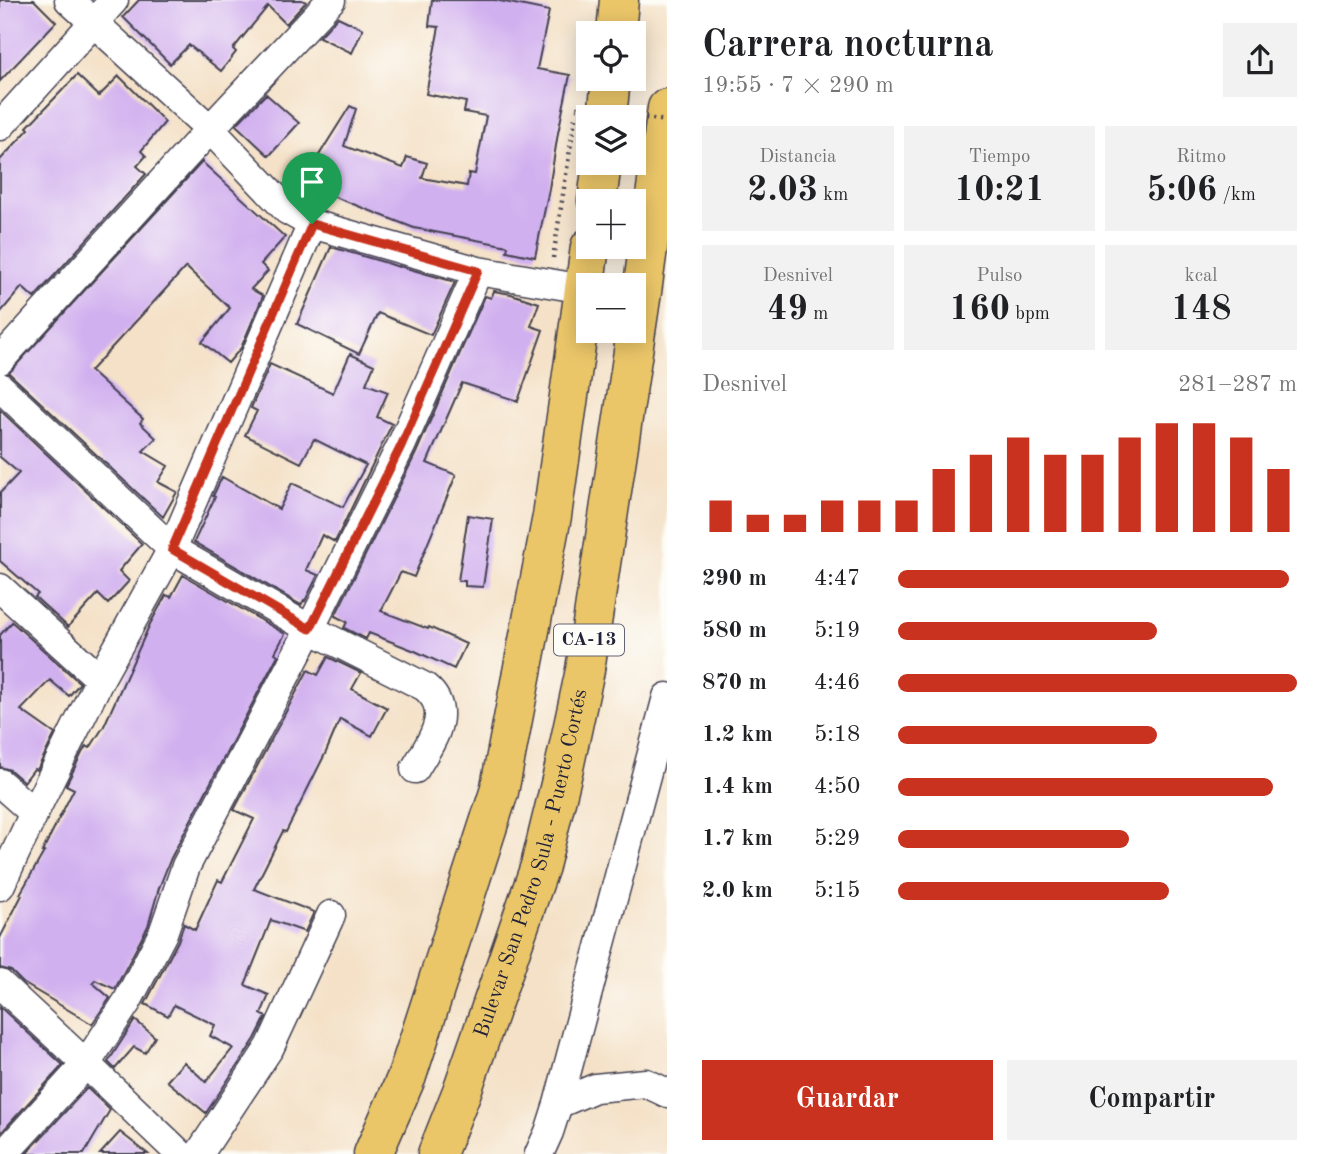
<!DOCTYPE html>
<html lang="es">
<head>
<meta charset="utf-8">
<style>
	:root { --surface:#fff; --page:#f2f2f2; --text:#202124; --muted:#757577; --accent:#c8321e }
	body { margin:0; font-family:"Old Standard TT",serif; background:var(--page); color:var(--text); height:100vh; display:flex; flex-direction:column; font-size:26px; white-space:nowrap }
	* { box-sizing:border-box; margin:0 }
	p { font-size:23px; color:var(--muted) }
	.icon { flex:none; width:38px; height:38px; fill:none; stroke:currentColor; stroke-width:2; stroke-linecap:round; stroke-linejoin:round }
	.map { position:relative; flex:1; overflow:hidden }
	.side { display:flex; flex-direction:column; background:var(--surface); width:665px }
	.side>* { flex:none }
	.tools { position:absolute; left:576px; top:21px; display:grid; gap:14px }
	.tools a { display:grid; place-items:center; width:70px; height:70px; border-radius:0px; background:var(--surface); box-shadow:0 4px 18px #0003; font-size:35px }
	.pin { position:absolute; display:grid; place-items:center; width:60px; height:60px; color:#fff; margin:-72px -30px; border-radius:50% 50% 50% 0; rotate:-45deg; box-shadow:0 0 7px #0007 }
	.pin .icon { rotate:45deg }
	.round { display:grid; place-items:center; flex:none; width:74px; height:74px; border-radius:0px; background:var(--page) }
	.overview { display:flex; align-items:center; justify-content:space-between; height:119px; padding:0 35px }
	h1 { font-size:38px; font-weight:700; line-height:52px }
	.figures { display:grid; grid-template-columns:repeat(3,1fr); gap:10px; height:119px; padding:7px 35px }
	.figures div { display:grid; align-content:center; border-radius:0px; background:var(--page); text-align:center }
	.figures b { font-size:35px; font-weight:700 }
	.figures small { font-size:19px; font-weight:400 }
	.figures p { font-size:19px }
	.chart { height:196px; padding:14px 35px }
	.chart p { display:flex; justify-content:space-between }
	.chart svg { width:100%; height:126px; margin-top:7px; stroke:var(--accent); stroke-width:6 }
	.action { display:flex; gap:14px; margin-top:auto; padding:14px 35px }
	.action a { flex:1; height:80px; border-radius:0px; background:var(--accent); color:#fff; font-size:28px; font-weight:700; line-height:80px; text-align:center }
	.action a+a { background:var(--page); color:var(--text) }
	ul { padding:0 35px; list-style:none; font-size:23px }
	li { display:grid; grid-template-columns:112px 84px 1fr; align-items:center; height:52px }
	li i { height:18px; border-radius:9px; background:var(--accent) }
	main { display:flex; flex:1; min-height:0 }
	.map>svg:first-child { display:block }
	.building { fill:#d1b0ef }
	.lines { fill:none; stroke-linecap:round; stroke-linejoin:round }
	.minor-casing { stroke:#423f50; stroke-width:31 }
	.trunk-casing { stroke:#423f50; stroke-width:41 }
	.path { stroke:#423f50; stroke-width:4.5; stroke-dasharray:2 5; stroke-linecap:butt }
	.minor { stroke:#fff; stroke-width:28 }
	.trunk { stroke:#ebc669; stroke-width:38 }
	.path-bridge { stroke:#423f50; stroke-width:4.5; stroke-dasharray:2 5; stroke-linecap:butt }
	.route-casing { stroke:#fff; stroke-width:14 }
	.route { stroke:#c8321e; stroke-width:9 }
	.labels { text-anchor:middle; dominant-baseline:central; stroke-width:7; stroke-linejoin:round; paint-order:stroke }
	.shield { fill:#fdfcf7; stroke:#646373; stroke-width:2 }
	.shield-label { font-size:19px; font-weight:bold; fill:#22223b }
	.street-label { font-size:21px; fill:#22223b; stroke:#fdfcf7 }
</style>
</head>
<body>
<main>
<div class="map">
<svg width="667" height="1154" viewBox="0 0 667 1154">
	<rect width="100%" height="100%" fill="#fdfcf7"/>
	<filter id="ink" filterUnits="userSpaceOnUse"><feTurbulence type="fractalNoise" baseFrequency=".0143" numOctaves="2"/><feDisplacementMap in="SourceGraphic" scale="14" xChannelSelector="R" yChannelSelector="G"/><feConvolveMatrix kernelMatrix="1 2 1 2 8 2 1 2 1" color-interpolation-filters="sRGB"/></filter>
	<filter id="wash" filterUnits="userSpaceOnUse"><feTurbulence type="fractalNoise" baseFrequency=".00686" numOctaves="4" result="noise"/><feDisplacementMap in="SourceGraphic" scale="28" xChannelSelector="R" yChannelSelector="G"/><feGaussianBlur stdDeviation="1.57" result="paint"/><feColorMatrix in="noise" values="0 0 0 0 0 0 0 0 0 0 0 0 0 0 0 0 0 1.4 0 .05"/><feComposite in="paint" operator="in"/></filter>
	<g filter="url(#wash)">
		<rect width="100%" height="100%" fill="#f4e1c7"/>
		<g id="blocks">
			<path class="building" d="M0 0H34L56 22 0 81Z
				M139 0H302L306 2 286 24 268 6 233 49 236 52 221 71 189 45 170 64 123 17Z
				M432 0H495L549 11 537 69 570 75 558 133 549 189 535 257 507 251 508 246 414 228 330 195 304 179 350 106 356 109 344 146 403 168 407 157 427 163 422 178 467 186 469 173 475 174 486 116 464 112 466 102 426 94 439 27 429 26Z
				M338 17 363 29 352 53 319 37Z
				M77 75 99 96 119 76 165 122 141 151 146 156 137 166 146 174 34 298 22 287 0 313V160L29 129 27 127Z
				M266 94 299 123 269 156 236 125Z
				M202 162 285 237 261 264 268 271 251 289 263 296 241 348 228 363 202 342 230 308 186 267 90 371 143 419 140 423 156 438 143 451 168 466 158 482 177 492 163 517 9 373Z
				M331 247 387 263 399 267V266L455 282 431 335 378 313 359 354 297 324Z
				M494 291 511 294 539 303 531 326 543 330 518 401 462 383 427 463 456 475 414 577 401 572 381 611 428 629 429 627 466 644 454 669 415 651 369 633 366 639 344 628 347 622 335 616 416 453 485 296 491 298Z
				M350 354 374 365 366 384 388 392 377 417 392 424 335 542 322 535 306 570 318 575 305 601 304 600 301 605 194 542 215 497 213 496 222 477 279 509 292 483 343 507 366 465 314 439 301 463 245 435 257 411 251 408 270 364 333 393Z
				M0 410 142 544 119 571 129 581 108 604 98 594 68 627 35 597 38 594 0 561V493L19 473 0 457Z
				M468 515 493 519 483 587 465 586V581H458Z
				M183 575 285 634 275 653 278 655 171 858 159 888 148 926 115 989 95 980 93 983 110 998 92 1024 23 983 11 971 0 968V938L22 895 20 894 44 852H42L74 789 66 785 82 753 86 746 90 748 104 726 150 624 166 595 171 597Z
				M12 622 80 683 69 696 50 680 21 710 55 734 37 770 34 769 24 782 10 770 0 767V635Z
				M328 657 361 673 352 689 387 708 372 736 340 719 326 752 286 832 283 831 254 889 314 912 305 932 271 920 245 985 269 995 261 1014 266 1017 255 1039 206 1113 167 1081 184 1062 206 1082 233 1048 210 1036 215 1025 174 1005 168 1016 145 1004 178 941 184 924 195 930 218 880 222 882 254 819 234 810 308 670 318 675Z
				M0 1007 63 1065 0 1134Z
				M135 1020 155 1037 145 1053 134 1047 115 1069 108 1062Z
				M87 1088 110 1110 84 1154H26Z
				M120 1132 148 1154H100Z"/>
		</g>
	</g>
	<g filter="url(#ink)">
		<use href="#blocks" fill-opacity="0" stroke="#423f50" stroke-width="2"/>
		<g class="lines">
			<g class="minor-casing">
				<path id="minor" d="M69 0 210 129 287 210 312 224 478 271 584 289
					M0 126 114 0
					M0 360 210 129 331 0
					M0 387 172 549 310 629 425 687C455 712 430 743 415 769
					M0 588 100 679
					M0 783 34 813
					M0 886 34 813 100 679 172 549 312 224
					M0 984 86 1064 180 1154
					M558 1104 595 1088 646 1083 667 1093
					M4 1154 86 1064 127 1002 163 933 186 866 310 629 401 446 478 271
					M199 1154 270 1047 331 915
					M539 1154 549 1132 558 1104 667 697"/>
			</g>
			<g class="trunk-casing">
				<g id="trunk">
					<path d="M616 33 619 0"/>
					<path d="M607 117 611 79"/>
					<path d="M597 201 602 163"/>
					<path d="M373 1154 407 1076 499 792 552 516 590 247"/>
					<path id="s1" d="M437 1154 462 1091 540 866 564 768 585 670 642 292 667 108"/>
				</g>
			</g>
			<path class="path" d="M553 258 575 118"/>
			<use href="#minor" class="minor"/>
			<use href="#trunk" class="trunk"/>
			<path class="path-bridge" d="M576 108 667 121"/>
		</g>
	</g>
	<g class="lines" filter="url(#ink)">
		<g class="route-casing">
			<path id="route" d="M312 224 478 271 401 446 310 629 172 549Z"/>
		</g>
		<use href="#route" class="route"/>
	</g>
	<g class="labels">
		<rect class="shield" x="554" y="624.5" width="70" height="31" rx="5"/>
		<g class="shield-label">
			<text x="589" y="640">CA-13</text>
		</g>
		<g class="street-label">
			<text stroke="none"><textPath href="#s1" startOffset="306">Bulevar San Pedro Sula - Puerto Cortés</textPath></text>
		</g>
	</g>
</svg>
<div class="tools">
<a><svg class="icon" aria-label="locate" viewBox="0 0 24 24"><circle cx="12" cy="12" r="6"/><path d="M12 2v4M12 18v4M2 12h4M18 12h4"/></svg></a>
<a><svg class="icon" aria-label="layers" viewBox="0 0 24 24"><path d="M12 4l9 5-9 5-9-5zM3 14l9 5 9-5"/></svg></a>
<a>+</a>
<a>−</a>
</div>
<div class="pin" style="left:312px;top:224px;background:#1e9e55"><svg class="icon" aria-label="arrive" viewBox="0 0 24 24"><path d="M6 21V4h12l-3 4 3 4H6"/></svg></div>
</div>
<section class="side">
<div class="overview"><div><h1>Carrera nocturna</h1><p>19:55 · 7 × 290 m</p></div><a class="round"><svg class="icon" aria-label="share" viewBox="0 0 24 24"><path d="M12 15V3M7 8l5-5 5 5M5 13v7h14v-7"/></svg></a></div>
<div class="figures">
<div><p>Distancia</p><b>2.03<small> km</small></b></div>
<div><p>Tiempo</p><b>10:21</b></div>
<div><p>Ritmo</p><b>5:06<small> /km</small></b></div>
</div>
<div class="figures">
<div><p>Desnivel</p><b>49<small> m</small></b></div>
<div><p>Pulso</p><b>160<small> bpm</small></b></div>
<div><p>kcal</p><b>148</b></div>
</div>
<div class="chart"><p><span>Desnivel</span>281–287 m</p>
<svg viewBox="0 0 160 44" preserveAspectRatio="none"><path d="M5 44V33M15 44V38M25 44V38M35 44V33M45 44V33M55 44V33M65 44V22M75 44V17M85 44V11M95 44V17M105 44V17M115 44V11M125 44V6M135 44V6M145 44V11M155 44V22"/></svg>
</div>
<ul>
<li><b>290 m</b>4:47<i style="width:98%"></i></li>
<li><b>580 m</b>5:19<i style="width:65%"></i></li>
<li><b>870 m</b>4:46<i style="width:100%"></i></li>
<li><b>1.2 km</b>5:18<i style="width:65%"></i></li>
<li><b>1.4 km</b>4:50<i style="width:94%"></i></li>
<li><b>1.7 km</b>5:29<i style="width:58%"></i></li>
<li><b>2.0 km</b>5:15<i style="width:68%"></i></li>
</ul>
<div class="action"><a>Guardar</a><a>Compartir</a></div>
</section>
</main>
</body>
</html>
